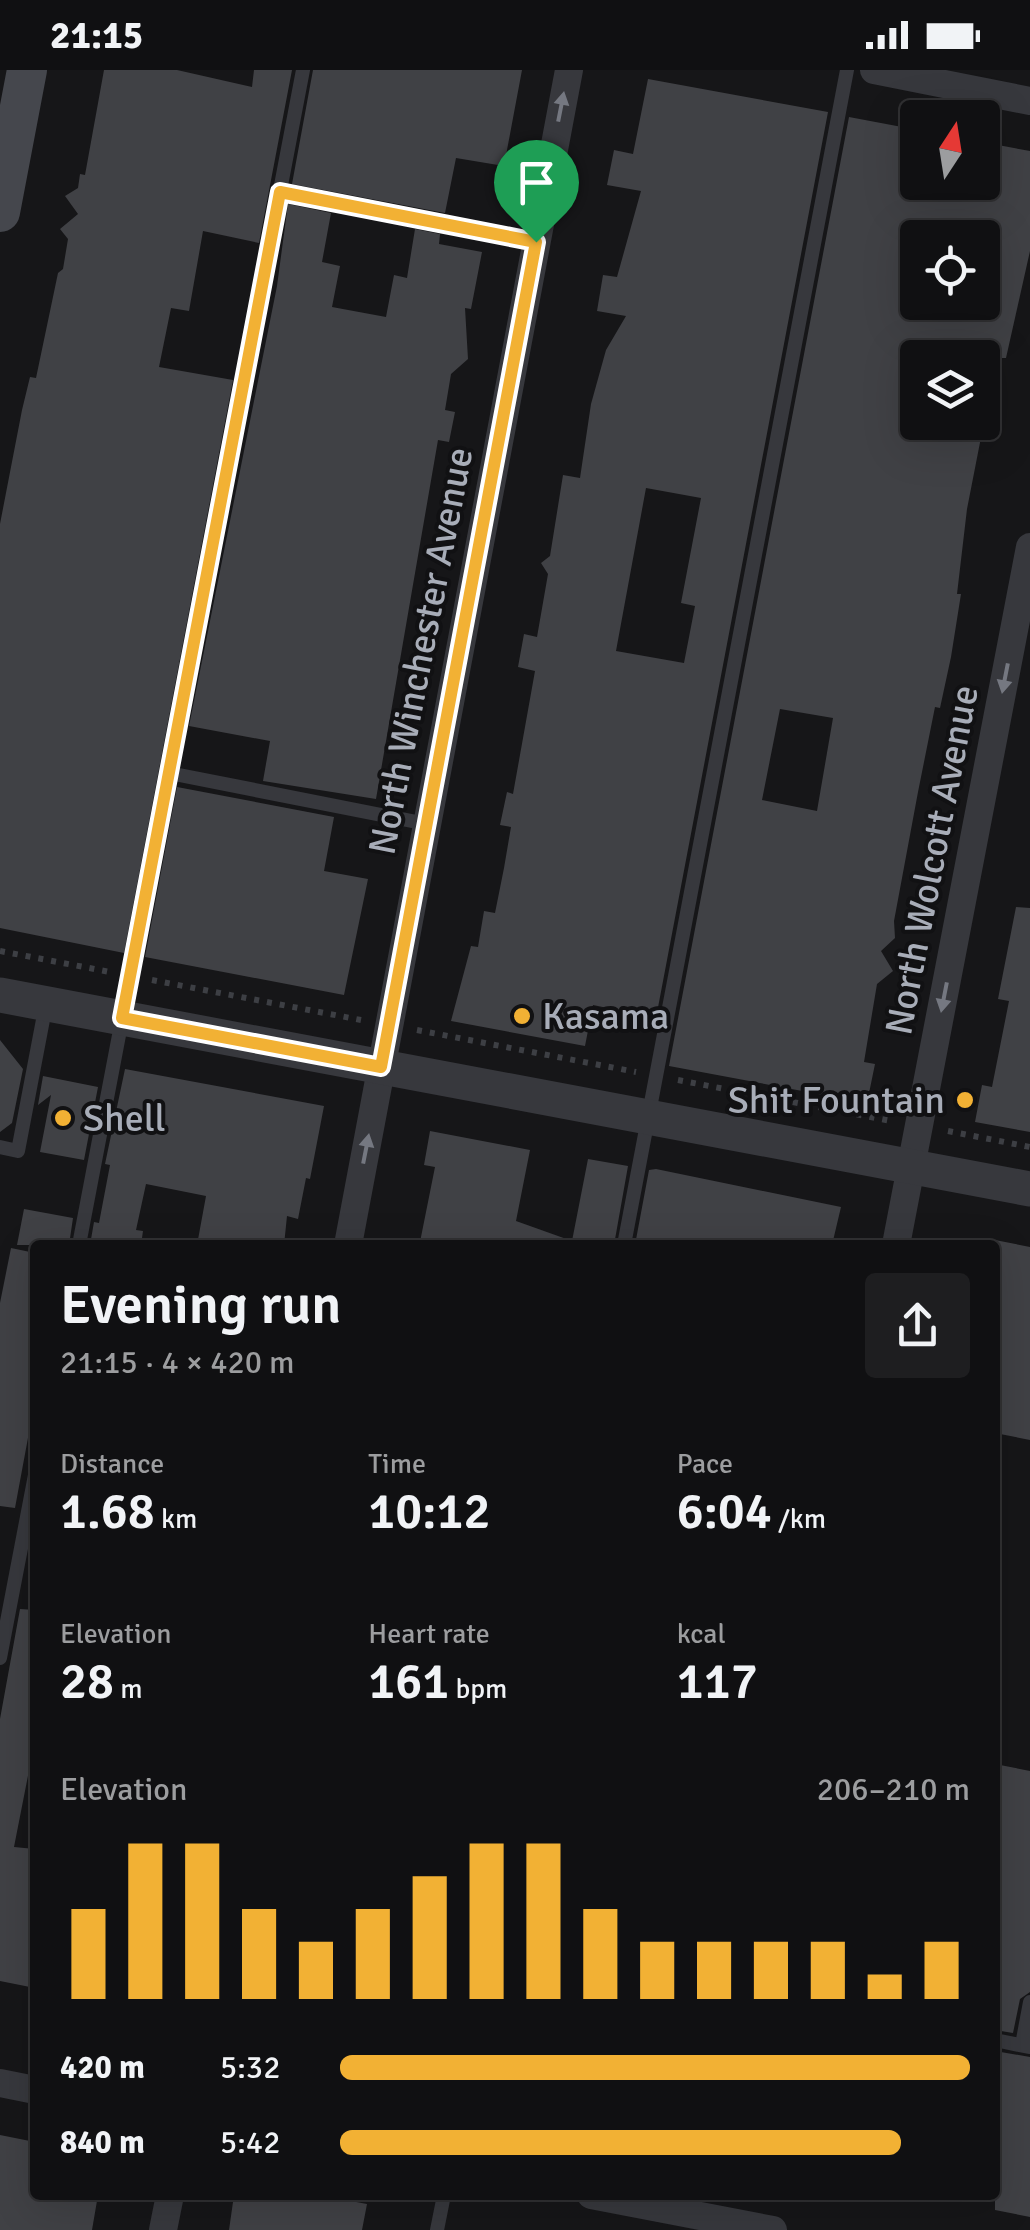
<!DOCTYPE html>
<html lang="en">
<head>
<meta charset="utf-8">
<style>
	:root { --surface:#101012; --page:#1e1e20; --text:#f1f3f6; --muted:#9c9d9f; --line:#303032; --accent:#f2b134 }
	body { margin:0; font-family:Signika,sans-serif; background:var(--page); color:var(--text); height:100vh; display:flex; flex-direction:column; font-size:38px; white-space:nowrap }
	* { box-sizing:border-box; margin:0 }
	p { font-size:32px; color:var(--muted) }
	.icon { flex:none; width:55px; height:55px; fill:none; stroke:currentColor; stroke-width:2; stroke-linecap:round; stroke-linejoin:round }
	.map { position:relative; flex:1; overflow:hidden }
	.panel { position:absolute; left:30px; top:1170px; width:970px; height:960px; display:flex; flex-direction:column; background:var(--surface); border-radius:10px; box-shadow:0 10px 40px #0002,0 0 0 2px var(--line) }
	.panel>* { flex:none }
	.needle { width:65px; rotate:12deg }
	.tools { position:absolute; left:900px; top:30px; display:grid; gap:20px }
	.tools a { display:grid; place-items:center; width:100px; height:100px; border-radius:10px; background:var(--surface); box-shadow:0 10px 40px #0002,0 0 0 2px var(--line); font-size:50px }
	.pin { position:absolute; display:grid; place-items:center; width:85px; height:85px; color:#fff; margin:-102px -42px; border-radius:50% 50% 50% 0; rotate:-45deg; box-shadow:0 0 10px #0007 }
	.pin .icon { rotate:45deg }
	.round { display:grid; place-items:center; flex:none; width:105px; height:105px; border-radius:10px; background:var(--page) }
	.overview { display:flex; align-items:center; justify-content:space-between; height:170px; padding:0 30px }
	h1 { font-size:55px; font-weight:600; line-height:75px }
	.stats { display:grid; grid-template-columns:repeat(3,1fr); gap:15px; height:170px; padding:10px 30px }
	.stats div { display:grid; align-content:center }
	.stats b { font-size:50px; font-weight:600 }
	.stats small { font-size:28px; font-weight:400 }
	.stats p { font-size:28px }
	.chart { height:280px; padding:20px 30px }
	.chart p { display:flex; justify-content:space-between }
	.chart svg { width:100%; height:180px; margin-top:10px; stroke:var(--accent); stroke-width:6 }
	ul { padding:0 30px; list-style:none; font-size:32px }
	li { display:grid; grid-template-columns:160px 120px 1fr; align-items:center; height:75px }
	li i { height:25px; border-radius:12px; background:var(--accent) }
	.status { display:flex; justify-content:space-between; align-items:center; height:70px; padding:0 50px; background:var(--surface); direction:ltr }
	.status svg { height:28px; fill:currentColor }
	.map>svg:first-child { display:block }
	.building { fill:#404145; fill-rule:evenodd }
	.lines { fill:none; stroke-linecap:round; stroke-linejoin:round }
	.path { stroke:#3d3f44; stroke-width:6; stroke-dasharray:5 8; stroke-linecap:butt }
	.service { stroke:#37383d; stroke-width:14 }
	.minor { stroke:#37383d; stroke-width:28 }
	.tertiary { stroke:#37383d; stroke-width:35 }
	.secondary { stroke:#45474d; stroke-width:40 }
	.oneway { fill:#757881 }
	.route-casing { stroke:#fff; stroke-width:20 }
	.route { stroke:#f2b134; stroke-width:12 }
	.poi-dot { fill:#f2b134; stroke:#111113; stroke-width:4 }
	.labels { text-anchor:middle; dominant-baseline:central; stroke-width:8; stroke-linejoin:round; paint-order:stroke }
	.street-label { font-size:38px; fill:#a8adb8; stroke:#111113 }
	.poi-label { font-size:38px; fill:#a8adb8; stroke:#111113; text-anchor:start }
</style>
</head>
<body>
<div class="status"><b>21:15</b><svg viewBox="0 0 49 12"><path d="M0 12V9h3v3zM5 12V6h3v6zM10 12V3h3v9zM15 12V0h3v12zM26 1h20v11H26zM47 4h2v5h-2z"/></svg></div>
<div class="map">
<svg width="1030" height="2160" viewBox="0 0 1030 2160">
	<rect width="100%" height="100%" fill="#161618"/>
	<path class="building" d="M104 0H177L252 17 254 0H292L259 173 203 161 189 241 171 238 159 297 233 310 124 883 0 858V454L22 340 30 307 36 308 58 203 63 199 68 169 60 159 78 144 65 126 78 118 80 104 85 105Z
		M313 0H522L504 96 456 88 445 143 292 114Z
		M648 9 828 42 656 948 593 935 585 976 451 951 471 876 478 877 484 841 495 843 504 798 511 757 500 755 507 722 513 724 535 601 518 597 524 564 537 567 548 504 541 493 550 486 563 405 580 408 591 334 606 280 626 246 597 241 603 205 617 207 641 121 607 115 614 80 633 84ZM646 418 701 428 681 533 695 536 684 593 616 581Z
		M849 47 918 60V112H982V72L1030 81V181L1006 288H918V352H984L967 439 957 524H961L951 587 940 638 935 637 918 722 894 851 895 868 881 881 893 901 877 914 864 992 875 994 867 1033 669 996ZM918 168H982V232H918ZM780 639 833 648 817 741 762 730Z
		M288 134 331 143 322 192 340 196 332 237 386 247 394 205 407 208 415 159 440 164 439 174 482 182 471 239 465 238 468 289 451 304 445 340 455 342 449 372 438 370 376 729 263 711 270 671 189 656 277 216Z
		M177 717 334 747 324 801 368 809 344 925 145 887Z
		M1016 837 1030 838V1062L975 1052 982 1015 992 1017 1009 931 998 929Z
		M0 970 23 999 12 1053 0 1062Z
		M125 999 324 1036 310 1109 306 1108 298 1149 287 1146 284 1175H197L206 1126 146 1114 136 1160 143 1161 141 1175H90L94 1152 99 1153 110 1095 105 1094Z
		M43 1006 98 1017 84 1090 40 1082 51 1025 38 1035Z
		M430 1061 530 1080 516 1151 572 1171 588 1089 628 1096 614 1175 420 1172 435 1097 424 1095Z
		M656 1099 841 1137 832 1175H635L649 1100Z
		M24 1139 73 1148 69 1175H17Z
		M995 1170 1030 1177V1370L995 1363Z
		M11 1178 35 1183V1330L15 1438 0 1436V1233Z
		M20 1539 35 1540V1670L14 1777 35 1779V1918L0 1911V1649Z
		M995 1694 1030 1701V1922L1020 1929 1013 1963 995 1960Z
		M995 1981 1030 1987V2147L995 2140Z
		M0 2065 35 2072V2125H98L92 2160H0Z
		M234 2125H319L367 2134 362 2160H229Z"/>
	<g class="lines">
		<path class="path" d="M0 881 110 902
			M152 910 361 950
			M417 960 636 1002
			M678 1010 891 1051
			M948 1061 1030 1077"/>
		<path class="service" d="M280 122 536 172
			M169 703 427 754
			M0 1077 18 1081 46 934
			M79 1175 303 0
			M624 1175 847 0
			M0 1588 35 1405
			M995 1970 1029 1977
			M1022 1975 1030 1932
			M437 2160 444 2125"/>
		<path class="minor" d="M874 0 1030 31
			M348 1175 569 0
			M896 1175 1030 477
			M0 2013 35 2020
			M591 2125 773 2160
			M163 2160 170 2125"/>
		<path class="tertiary" d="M0 925 1030 1119"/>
		<path class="secondary" d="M0 142 27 0"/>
	</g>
	<defs><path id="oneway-solid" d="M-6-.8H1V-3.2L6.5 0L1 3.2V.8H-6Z" transform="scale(2.5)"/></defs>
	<g class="oneway">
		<use href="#oneway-solid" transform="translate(561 37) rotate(-79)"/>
		<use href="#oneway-solid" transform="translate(1005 608) rotate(101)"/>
		<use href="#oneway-solid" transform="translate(944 927) rotate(101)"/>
		<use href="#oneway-solid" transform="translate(366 1079) rotate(-79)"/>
	</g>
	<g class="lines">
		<g class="route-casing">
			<path id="route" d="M280 122 536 172 381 997 122 948Z"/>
		</g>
		<use href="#route" class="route"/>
	</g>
	<g class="poi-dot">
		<circle cx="522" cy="946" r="10"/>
		<circle cx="965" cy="1030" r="10"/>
		<circle cx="63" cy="1048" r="10"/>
	</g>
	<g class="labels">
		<g class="street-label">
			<text transform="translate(421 581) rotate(-79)">North Winchester Avenue</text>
			<text transform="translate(932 790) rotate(-79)">North Wolcott Avenue</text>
		</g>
		<g class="poi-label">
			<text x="542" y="946">Kasama</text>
			<text x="945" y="1030" text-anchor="end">Shit Fountain</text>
			<text x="83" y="1048">Shell</text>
		</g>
	</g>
</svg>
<div class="tools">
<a><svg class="needle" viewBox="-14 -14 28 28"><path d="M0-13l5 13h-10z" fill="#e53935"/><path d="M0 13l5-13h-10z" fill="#9c9d9f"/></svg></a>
<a><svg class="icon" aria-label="locate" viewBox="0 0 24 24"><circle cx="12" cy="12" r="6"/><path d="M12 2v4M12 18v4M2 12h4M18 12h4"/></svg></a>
<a><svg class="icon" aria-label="layers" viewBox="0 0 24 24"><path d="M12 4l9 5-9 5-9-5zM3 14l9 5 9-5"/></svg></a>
</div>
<div class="pin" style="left:536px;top:172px;background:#1e9e55"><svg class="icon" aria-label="arrive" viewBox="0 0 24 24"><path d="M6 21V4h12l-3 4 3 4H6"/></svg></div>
<section class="panel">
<div class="overview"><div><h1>Evening run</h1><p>21:15 · 4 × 420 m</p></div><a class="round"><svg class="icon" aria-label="share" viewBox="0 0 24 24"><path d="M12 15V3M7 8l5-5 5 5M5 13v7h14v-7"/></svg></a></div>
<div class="stats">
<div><p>Distance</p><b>1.68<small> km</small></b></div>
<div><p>Time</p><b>10:12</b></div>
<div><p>Pace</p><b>6:04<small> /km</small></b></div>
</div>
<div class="stats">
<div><p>Elevation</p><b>28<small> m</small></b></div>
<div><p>Heart rate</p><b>161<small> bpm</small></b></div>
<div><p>kcal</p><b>117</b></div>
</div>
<div class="chart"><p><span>Elevation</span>206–210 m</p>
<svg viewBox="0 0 160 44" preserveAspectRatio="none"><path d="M5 44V22M15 44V6M25 44V6M35 44V22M45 44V30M55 44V22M65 44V14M75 44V6M85 44V6M95 44V22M105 44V30M115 44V30M125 44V30M135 44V30M145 44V38M155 44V30"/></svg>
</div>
<ul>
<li><b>420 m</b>5:32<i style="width:100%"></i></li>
<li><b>840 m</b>5:42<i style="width:89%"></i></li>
</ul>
</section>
</div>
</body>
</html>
